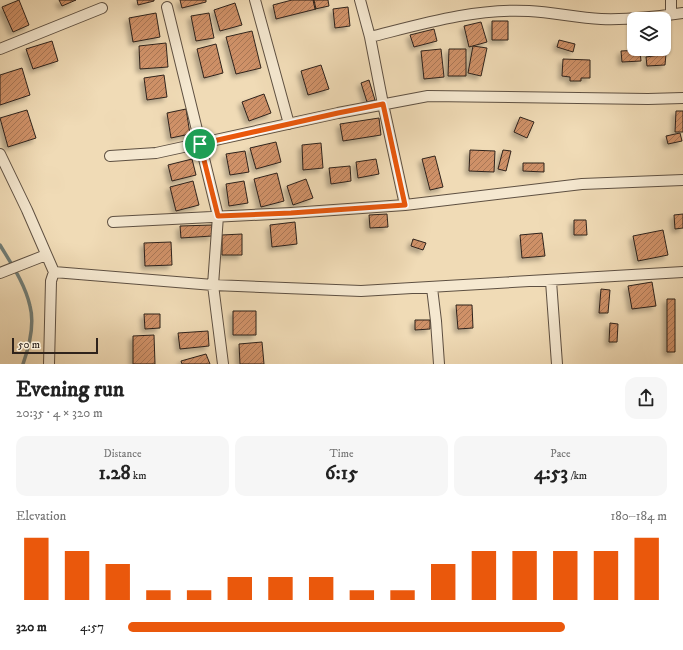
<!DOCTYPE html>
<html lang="en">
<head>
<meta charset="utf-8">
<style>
	:root { --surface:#fff; --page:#f6f6f6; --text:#222; --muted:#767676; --accent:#ea580c }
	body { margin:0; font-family:"IM FELL DW Pica",serif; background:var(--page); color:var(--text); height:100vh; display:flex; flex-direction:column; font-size:15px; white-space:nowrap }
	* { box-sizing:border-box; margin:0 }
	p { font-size:13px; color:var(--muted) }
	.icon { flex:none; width:22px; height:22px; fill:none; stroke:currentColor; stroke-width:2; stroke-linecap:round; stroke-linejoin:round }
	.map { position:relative; height:364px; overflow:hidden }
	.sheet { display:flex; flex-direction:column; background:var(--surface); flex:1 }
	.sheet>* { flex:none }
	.controls { position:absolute; left:627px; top:12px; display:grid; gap:8px }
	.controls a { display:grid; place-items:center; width:44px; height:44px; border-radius:8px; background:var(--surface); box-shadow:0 1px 3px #0004; font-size:20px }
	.scale { position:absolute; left:12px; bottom:10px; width:86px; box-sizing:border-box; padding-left:4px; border:2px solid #2e221b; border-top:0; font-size:11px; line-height:14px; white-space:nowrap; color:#2e221b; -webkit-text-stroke:3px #f5e8d0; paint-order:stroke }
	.pin { position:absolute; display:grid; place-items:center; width:34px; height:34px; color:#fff; margin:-17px; border:2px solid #fff; border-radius:50%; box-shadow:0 1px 4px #0007 }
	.round { display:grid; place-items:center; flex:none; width:42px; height:42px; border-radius:12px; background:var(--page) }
	.headline { display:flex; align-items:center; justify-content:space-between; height:68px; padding:0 16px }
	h1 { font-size:22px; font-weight:800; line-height:30px }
	.metrics { display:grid; grid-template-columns:repeat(3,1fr); gap:6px; height:68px; padding:4px 16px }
	.metrics div { display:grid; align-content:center; border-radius:10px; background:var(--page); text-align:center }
	.metrics b { font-size:20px; font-weight:800 }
	.metrics small { font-size:11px; font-weight:400 }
	.metrics p { font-size:11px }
	.chart { height:112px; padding:8px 16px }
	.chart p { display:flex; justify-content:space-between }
	.chart svg { width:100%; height:72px; margin-top:4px; stroke:var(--accent); stroke-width:6 }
	ul { padding:0 16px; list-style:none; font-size:13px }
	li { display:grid; grid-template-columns:64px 48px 1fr; align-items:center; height:30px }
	li i { height:10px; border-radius:5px; background:var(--accent) }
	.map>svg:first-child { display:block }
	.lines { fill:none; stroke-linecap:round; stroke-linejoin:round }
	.stream { stroke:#707d77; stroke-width:3.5 }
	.building { fill:url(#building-hatch); stroke:#2e221b; filter:url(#shadow) }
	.street-casing { stroke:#5e5042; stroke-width:12 }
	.street { stroke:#f5e8d0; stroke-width:10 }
	.route-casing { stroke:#fff; stroke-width:8 }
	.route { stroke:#ea580c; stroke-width:5 }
</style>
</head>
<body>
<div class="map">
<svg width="683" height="364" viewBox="0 0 683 364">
	<defs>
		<pattern id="building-hatch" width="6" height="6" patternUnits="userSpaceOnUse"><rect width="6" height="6" fill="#cf9168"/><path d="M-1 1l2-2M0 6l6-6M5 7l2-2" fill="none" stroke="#a87655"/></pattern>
		<filter id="shadow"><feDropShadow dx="-3.5" dy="3.5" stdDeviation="2" flood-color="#0004"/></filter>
	</defs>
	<rect width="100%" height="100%" fill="#f0dbb6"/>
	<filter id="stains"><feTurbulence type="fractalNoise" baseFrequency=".005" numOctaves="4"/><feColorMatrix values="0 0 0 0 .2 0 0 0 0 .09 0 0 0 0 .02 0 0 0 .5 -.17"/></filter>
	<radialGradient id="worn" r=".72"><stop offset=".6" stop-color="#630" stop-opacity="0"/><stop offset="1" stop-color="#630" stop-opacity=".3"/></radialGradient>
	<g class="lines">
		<path class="stream" d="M0 245C12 265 25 284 30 306 35 325 29 347 23 364"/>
	</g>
	<path class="building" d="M19 0 29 25 13 32 2 7Z
		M59 0H76L62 6Z
		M137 0H154V1L138 5Z
		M180 0H206V2L182 8Z
		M292 0H314L316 9 276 19 273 5Z
		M313 0H328L329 6 315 9Z
		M235 3 242 25 220 31 214 10Z
		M348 7 350 26 335 28 333 9Z
		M156 13 160 37 133 42 129 18Z
		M209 13 214 38 196 41 191 16Z
		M492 21H508V40H492Z
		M481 22 487 42 469 47 464 26Z
		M434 29 437 41 414 47 410 35Z
		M252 31 261 68 236 74 226 37Z
		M559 40 575 44 573 52 557 47Z
		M52 41 58 61 33 69 26 49Z
		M166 43 168 67 140 69 139 46Z
		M216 44 223 73 204 78 197 49Z
		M473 46 487 48 481 76 468 73Z
		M441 49 444 77 424 79 421 51Z
		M449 49H466V76H448Z
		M646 49H655V54L646 53Z
		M640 50 641 61 622 62 621 51Z
		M666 54 665 65 647 66 646 57Z
		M563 59 590 60V78H581V81H570V77L562 76Z
		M321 65 329 89 308 95 301 71Z
		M22 68 30 95 0 105V75Z
		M164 75 167 97 147 100 144 78Z
		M369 80 375 100 367 102 361 83Z
		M264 94 271 113 249 121 242 102Z
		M186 109 190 134 171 138 167 113Z
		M27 110 36 138 8 147 0 118Z
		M676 111H683V132H675Z
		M520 117 534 122 527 138 514 132Z
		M379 118 381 135 343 141 340 124Z
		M680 133 682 141 668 144 666 136Z
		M276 142 281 162 256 169 250 148Z
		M321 143 323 168 303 170 302 145Z
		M470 150 495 151 494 172 469 171Z
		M503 150 511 151 506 171 498 169Z
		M245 151 249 172 230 175 226 154Z
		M435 156 443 187 430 190 422 159Z
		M192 159 196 175 172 181 168 165Z
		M376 159 379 174 358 178 356 162Z
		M523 163H544V172L523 171Z
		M350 166 351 181 331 184 329 168Z
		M277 173 284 201 261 207 254 179Z
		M306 179 313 198 293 205 287 186Z
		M193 181 199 205 176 211 170 187Z
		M244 181 248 203 229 206 226 184Z
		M387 214 388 227 370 228 369 215Z
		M683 214V228L675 229 674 215Z
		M574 220H586L587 235H574Z
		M295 222 297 244 272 247 270 225Z
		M212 225V236L181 238 180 226Z
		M663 230 668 255 638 261 633 236Z
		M542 233 545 256 522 258 520 235Z
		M242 234V255H222V235Z
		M413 239 426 243 423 250 411 246Z
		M171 242 172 265 145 266 144 243Z
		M652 282 656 306 632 309 628 286Z
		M601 289 610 290 608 313H599Z
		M667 299H675V352H667Z
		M456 305H472L473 328 458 329Z
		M233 311H256V335H233Z
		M144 314H160V328L145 329Z
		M415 320H430V329L415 330Z
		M610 323 618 324 617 342H609Z
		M208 331 209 346 180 349 178 333Z
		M154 335 155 364H133V336Z
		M262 342 264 364H240L239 344Z
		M206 354 210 364H182L181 361Z"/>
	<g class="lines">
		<g class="street-casing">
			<path id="street" d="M255 0 289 124
				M360 0 370 37 383 104 405 205
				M671 0V14
				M167 7 218 216 213 285 223 364
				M370 37C422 24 475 8 529 11 553 12 577 18 601 19 629 20 656 17 683 13
				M0 49 102 8
				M0 154 27 210 54 272 51 281 49 364
				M110 156 156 153 338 113 428 96 648 99 683 98
				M113 222 291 213 405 205 582 184 683 180
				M54 272 213 285 361 291 683 272
				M0 273 46 255
				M551 281 557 364
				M432 288 436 321 439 364"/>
		</g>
		<use href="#street" class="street"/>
	</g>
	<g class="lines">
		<g class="route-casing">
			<path id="route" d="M383 104 405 205 291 213 218 216 200 144 338 113Z"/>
		</g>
		<use href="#route" class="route"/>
	</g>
	<rect width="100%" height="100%" filter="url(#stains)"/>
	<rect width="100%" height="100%" fill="url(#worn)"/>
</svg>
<div class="controls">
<a><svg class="icon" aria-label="layers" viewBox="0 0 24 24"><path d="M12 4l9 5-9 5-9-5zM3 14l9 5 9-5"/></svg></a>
</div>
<div class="scale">50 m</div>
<div class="pin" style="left:200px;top:144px;background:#1e9e55"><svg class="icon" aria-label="arrive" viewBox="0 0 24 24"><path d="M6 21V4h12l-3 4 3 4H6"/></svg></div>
</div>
<section class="sheet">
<div class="headline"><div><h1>Evening run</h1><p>20:35 · 4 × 320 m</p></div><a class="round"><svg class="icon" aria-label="share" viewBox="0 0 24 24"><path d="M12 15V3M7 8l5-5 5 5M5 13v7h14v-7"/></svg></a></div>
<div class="metrics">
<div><p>Distance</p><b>1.28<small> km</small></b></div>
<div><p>Time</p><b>6:15</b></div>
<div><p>Pace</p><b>4:53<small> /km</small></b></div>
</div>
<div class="chart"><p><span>Elevation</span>180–184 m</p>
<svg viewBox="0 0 160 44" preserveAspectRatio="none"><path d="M5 44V6M15 44V14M25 44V22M35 44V38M45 44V38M55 44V30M65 44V30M75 44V30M85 44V38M95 44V38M105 44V22M115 44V14M125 44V14M135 44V14M145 44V14M155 44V6"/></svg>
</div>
<ul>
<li><b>320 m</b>4:57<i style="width:81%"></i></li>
</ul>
</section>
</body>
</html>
